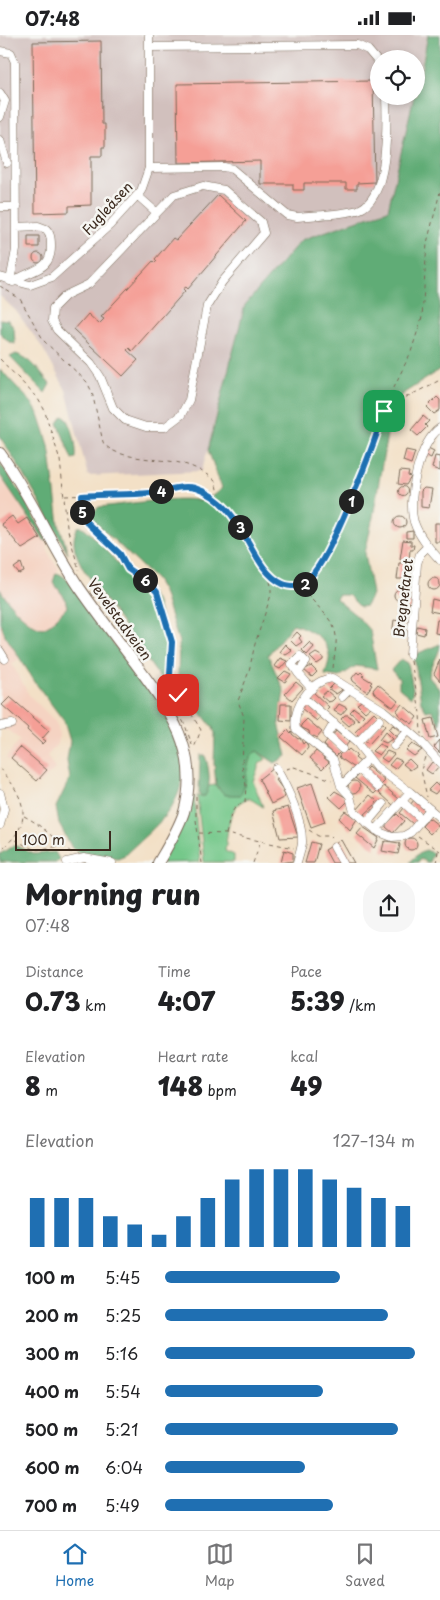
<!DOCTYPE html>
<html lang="en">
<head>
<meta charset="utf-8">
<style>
	:root { --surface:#fff; --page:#f6f6f6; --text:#202124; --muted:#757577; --line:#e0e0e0; --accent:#1f6fb2 }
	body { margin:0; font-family:"Playpen Sans",sans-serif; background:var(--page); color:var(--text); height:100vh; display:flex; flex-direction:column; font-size:19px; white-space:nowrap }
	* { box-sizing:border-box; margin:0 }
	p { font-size:16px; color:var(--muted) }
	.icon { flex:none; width:28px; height:28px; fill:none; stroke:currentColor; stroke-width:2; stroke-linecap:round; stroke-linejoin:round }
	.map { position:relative; height:828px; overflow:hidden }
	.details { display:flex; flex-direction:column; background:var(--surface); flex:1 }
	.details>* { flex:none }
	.controls { position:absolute; left:370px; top:15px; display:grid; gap:10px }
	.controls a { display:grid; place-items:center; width:55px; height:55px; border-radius:50%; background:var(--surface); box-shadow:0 2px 8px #0003; font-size:25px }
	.scale { position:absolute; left:15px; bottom:12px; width:96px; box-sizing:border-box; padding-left:5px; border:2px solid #3b2a1e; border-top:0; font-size:14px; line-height:18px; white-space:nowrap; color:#3b2a1e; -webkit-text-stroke:4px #f6f6f2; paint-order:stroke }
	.pin { position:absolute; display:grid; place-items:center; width:42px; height:42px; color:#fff; margin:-21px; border-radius:10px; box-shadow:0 2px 8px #0006 }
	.km { position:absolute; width:25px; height:25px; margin:-12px; border-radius:50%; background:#222; color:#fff; font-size:14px; line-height:25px; text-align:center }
	.round { display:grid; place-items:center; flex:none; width:52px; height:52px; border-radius:20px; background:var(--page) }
	.overview { display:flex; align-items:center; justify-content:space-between; height:85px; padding:0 25px }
	h1 { font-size:28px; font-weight:800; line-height:38px }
	.stats { display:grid; grid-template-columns:repeat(3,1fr); gap:8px; height:85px; padding:5px 25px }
	.stats div { display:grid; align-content:center }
	.stats b { font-size:25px; font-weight:800 }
	.stats small { font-size:14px; font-weight:400 }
	.stats p { font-size:14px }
	.chart { height:140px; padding:10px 25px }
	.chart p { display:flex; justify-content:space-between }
	.chart svg { width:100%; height:90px; margin-top:5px; stroke:var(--accent); stroke-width:6 }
	ul { padding:0 25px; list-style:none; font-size:16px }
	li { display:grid; grid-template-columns:80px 60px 1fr; align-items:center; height:38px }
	li i { height:12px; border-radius:6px; background:var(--accent) }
	.status { display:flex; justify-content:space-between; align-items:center; height:35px; padding:0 25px; background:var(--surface); direction:ltr }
	.status svg { height:14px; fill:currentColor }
	.dock { display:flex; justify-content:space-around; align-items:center; height:70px; border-top:1px solid var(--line); background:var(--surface); font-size:14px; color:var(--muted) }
	.dock a { display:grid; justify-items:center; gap:2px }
	.dock .selected { color:var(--accent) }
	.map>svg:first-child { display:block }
	.built { fill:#f5d3c2 }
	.industrial { fill:#d1c0bd }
	.green { fill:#75c88a; stroke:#587954 }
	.forest { fill:#60ac76; stroke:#4e6b4a }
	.building { fill:#f59f96 }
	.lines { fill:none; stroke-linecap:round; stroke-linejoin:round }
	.minor-casing { stroke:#7b6a59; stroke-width:9 }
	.major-casing { stroke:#7b6a59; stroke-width:12 }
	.path { stroke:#7b6a59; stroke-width:1; stroke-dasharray:4 4; stroke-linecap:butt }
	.minor { stroke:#fff; stroke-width:8 }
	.major { stroke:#fff; stroke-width:10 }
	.route-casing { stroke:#fff; stroke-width:10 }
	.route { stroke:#1f6fb2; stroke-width:6 }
	.labels { text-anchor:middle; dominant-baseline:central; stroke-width:5; stroke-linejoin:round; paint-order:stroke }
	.street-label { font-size:14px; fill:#3b2a1e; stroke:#f6f6f2 }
</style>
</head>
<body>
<div class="status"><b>07:48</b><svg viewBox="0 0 49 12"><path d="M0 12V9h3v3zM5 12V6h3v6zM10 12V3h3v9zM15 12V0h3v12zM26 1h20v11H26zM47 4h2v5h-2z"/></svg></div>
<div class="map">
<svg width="440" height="828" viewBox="0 0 440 828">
	<rect width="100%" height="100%" fill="#f6f6f2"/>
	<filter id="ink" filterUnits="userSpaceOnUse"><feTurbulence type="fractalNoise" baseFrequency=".02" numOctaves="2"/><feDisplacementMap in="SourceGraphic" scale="10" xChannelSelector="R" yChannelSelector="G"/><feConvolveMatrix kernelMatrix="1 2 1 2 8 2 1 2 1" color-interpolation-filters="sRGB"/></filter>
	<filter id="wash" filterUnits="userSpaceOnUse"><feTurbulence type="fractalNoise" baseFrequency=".0096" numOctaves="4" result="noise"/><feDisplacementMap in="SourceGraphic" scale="20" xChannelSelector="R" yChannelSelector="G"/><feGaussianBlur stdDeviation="1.12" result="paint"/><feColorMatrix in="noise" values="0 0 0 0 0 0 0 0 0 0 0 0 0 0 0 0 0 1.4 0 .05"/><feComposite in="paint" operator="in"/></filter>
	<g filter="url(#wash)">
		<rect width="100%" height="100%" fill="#f3e0c6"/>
		<path class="built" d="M0 440 45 506 51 523 59 533 53 542V547L65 563 67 572 50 589 42 593 31 589 7 566 0 554Z
			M0 587 5 600 19 623 12 629 29 660 54 685 58 692 59 701 58 709 47 721 55 734 36 751 6 723 20 705 10 696 1 694 0 692Z"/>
		<path class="industrial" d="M0 0H428L416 52V24H379V61H414L388 175 301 205 245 270 202 436 88 441 66 355 42 312 16 276 0 261Z"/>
		<path class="green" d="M257 716 266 724 260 728 253 746 263 772 249 763C227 769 228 798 225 816L234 820V827H204L197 761H205L208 751 216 750 218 754 247 735 250 723Z
			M191 762H194L200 827 162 828Z"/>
		<path class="forest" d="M428 0H440V335L404 358 391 376 373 482 365 518 372 559 366 571 360 572 348 560H338L336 564 358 582 370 596 377 634 356 631 339 642 325 640C326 634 330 626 329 620 327 603 307 593 293 589L268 620 284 656 279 688 287 721 275 728 257 716C243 723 249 748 240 760H225L216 750 214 728 215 698 213 693 185 658 178 642 179 607 163 557 156 545 98 490 93 483V477L99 472C123 470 186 459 205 467L222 453 208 415 245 270 301 205 388 175 414 61H416Z
			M0 284 8 285 14 293 15 309 8 306 0 298Z
			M16 319C33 324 38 336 50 349L45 358 10 322Z
			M0 334 32 368 40 382 49 410 59 489 68 518 22 436 0 402Z
			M63 381 67 383C73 394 77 410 76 423L72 424 58 388Z
			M0 428 24 463 47 505 45 506 0 440Z
			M78 492H83L88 496 126 537 151 559 157 568 167 608 165 645 160 643 84 535C77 522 69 507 78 492Z
			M56 538C71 541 83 568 92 580 117 617 153 650 172 692 178 706 184 724 183 739 179 777 150 795 125 820L118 823 82 820 72 813 59 789 56 772 70 743 67 726 70 706 64 686 37 650 5 600 0 587V554C7 567 28 591 43 593L50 589 67 572 65 563 53 547Z
			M440 609C440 621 430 629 429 642L440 655V690L432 675 426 676 421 667 414 620Z
			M401 624 408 628 413 654 411 663 399 653V644L391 635Z
			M200 720 205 721C209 731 212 751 205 761H200L199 758Z
			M14 810 34 819 55 817 59 824 56 827H0V819Z
			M426 815 433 818 429 827H426L420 824 418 827H410L420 817Z"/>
		<g id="blocks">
			<path class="building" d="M101 6 102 89H105V112H102V121H91V170L69 171V177L35 178 33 7Z
				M373 46 375 147 357 148V154H346V148H304V155H293V149H260V126L178 128 177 49Z
				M218 160 246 186 188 254 186 252 183 254 185 256 132 316 129 313 127 315 138 325 123 341 74 295 88 279 99 289 104 284 101 282 153 226 155 228 157 226 155 224 173 203 176 205Z
				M28 201H39V212H28Z
				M33 223a5 5 0 1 1 10 0a5 5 0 1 1-10 0Z
				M437 362 440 365V375L434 379 427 372Z
				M423 381 429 386 425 390 427 392 418 401 411 395Z
				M428 413 434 416 431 423 425 420Z
				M406 415 415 417 411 429 403 426Z
				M435 421 440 422V436L432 433Z
				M400 436 409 437 408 441 411 442 406 450 398 449Z
				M398.5 456a4.5 4.5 0 1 1 9 0a4.5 4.5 0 1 1-9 0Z
				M424 453 432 454 429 473 421 472V456Z
				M394 487a6 6 0 1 1 12 0a6 6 0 1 1-12 0Z
				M12 481 18 489 27 483 40 503 22 514 1 489Z
				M435 488H440V507H435Z
				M413 496V503H406V497Z
				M403 505 411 506V510H414L413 515H410L409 526 400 524Z
				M21 528 24 537 19 539 14 533Z
				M399 528H406V544H397Z
				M428 549a6 6 0 1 1 12 0a6 6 0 1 1-12 0Z
				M394 560a6 6 0 1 1 12 0a6 6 0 1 1-12 0Z
				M432 564 440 566V578L430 576Z
				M404 567 411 568V574H403Z
				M394 585 403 587 401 601 392 600Z
				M437 585H440V599L435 598Z
				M417 591 425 593 424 600 416 598Z
				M297 597 301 601 299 603 302 607 296 611 290 605Z
				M310 607 314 612 307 620 302 615Z
				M285 609 292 616 286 620 279 617Z
				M316 618 323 622V625L317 629 310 622Z
				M280 623 287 626 280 634 274 631Z
				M440 624V646L434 639Z
				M311 631 317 637 312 642 304 635Z
				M285 636 291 639 285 647 278 643Z
				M357 637 359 639 361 637 364 640 362 641 372 647 370 649 372 650 367 657 353 646 352 643Z
				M296 647 303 653 292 665 285 659Z
				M335 648 342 655 336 659 329 654Z
				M378 649 398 666 393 672 374 658 373 655Z
				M327 656 335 663 332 666 328 667 321 661Z
				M313 657 329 672 325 676 308 662Z
				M10 662 49 696 42 704 45 706 42 709 27 695 28 693 2 670Z
				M363 665 371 672 365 677 357 669Z
				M305 668 321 681 317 686 301 673Z
				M281 669H291V686L280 685Z
				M339 669 347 673 341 680 334 676Z
				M402 669 417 682 412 689 398 679 397 675Z
				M354 673 364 680 359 685 350 677Z
				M374 677 378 681 359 701 355 697Z
				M345 680H348L355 686 349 691 341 684Z
				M433 683 438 702 430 704 425 685Z
				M307 684 322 697 317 703 314 701 310 703 309 696 302 693 301 690Z
				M381 687 385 691 369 709 364 705Z
				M393 690 401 697 398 701H395L388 694Z
				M288 695 290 698 292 696V699L298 704 300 703 303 709 305 707 307 709 308 713 302 720 281 702Z
				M336 696 349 707 345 712 332 701Z
				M385 697 392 704 386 708 379 705Z
				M328 705 340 717 336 721 324 710Z
				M440 705V718L434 712Z
				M379 709 386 712 379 720 372 716Z
				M412 709 422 715 414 721 406 715Z
				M20 712 47 735 37 746 11 723Z
				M345 714 347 716 349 714 357 721 355 723 360 727 355 733 340 723 339 720Z
				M316 716 320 719H323V722L329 727 322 734 310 723Z
				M387 716 394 719 387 727 381 723Z
				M395 723 402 726 395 734 389 730Z
				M409 724 416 731 410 735 403 729Z
				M432 727 439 731 432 739 426 735Z
				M368 732 385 746 381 750 364 736Z
				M273 733 275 736 273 737 278 744 276 745 284 756 282 757 285 762 271 769 259 744Z
				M359 739 378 755 374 759 355 743Z
				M348 752a6 6 0 1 1 12 0a6 6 0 1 1-12 0Z
				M312 748 325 787 311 792 297 753Z
				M435 748 438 751 440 748V753L435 759 428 755Z
				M384 751 399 764 394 771 379 757Z
				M335 756 347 763 348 766 341 773 329 762Z
				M370 760 377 766 376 769 363 781 357 775Z
				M414 765 424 775 420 779 410 770Z
				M288 772 298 802 280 803 273 776Z
				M404 773 417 784 413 789 400 778Z
				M345 776 357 784 350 795 339 783Z
				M397 779 404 786 393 798 386 792V789Z
				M429 783 438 790 430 799 422 791Z
				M363 792 379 803 374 813 357 799Z
				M405 809a6 6 0 1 1 12 0a6 6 0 1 1-12 0Z
				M341 805 354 828H332L325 815Z
				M387 806 399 808 400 810 398 819 382 816 384 807Z
				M311 807 319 809 314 828H305Z
				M284 815 293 818V826L281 828Z"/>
		</g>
	</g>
	<g filter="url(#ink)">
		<use href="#blocks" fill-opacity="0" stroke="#7b6a59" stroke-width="1"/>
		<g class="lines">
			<g class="minor-casing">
				<path id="minor" d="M149 12 357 10 368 15 379 28
					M0 16 11 18 15 27 16 215 10 246
					M0 58 5 66 0 82
					M0 105 7 128
					M149 133 224 132 232 134 287 180 297 182C316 180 339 180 358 175 390 164 387 88 386 61
					M203 151 224 155 261 187 264 198 222 247 207 271 189 365 181 380 165 392H146L125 385 113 373 100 341 91 328 57 295 52 286 53 273 66 260 89 249 174 160Z
					M138 161 156 177
					M0 172H17
					M0 242 30 250 52 242 110 190 141 156 149 133V0
					M13 247C30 234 51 237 51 212 51 205 51 199 46 194L38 191 16 192
					M440 393C419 408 407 464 414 487 419 502 430 514 440 525
					M0 616 5 624
					M410 620 417 529 420 519 428 511
					M300 621 306 627 298 638 292 629Z
					M298 638 312 654
					M342 662 350 654
					M304 663 357 708 375 731 410 757 440 783
					M334 688 327 700 342 714
					M0 691 12 689
					M357 708 379 685
					M394 711 407 696
					M276 733C287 752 303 785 302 808 301 815 299 821 297 828
					M359 734 378 752
					M341 751 368 724
					M0 758 4 774 0 790
					M403 767 417 780
					M430 774 411 797 404 801 392 802 379 797 354 777 350 761 341 751 333 724 296 694C292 673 310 646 332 643L383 675 421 707 440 728
					M367 788 383 769
					M376 795 410 757
					M334 812 343 828
					M67 827 84 823 112 828"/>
			</g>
			<g class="major-casing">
				<path id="major" d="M0 418C31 461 50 508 79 552 97 578 116 603 135 628 169 674 201 716 184 777 178 795 168 811 158 828"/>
			</g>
			<path class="path" d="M0 251 20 264 44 306 87 347 92 357 103 407C113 425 160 423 180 428 193 431 205 437 215 446L217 454 216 462
				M0 324 38 364 44 374 60 425 67 492 79 535
				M390 363 407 362 440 345
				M65 461C93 460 121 460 149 458 164 457 180 449 195 453 245 466 248 533 283 549 289 552 296 551 302 551L312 542 328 516 368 428 392 356 411 317 422 282 427 208 440 157
				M82 462V479L88 489 120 519 128 534 150 549 157 557 172 607 171 645 201 695 194 713
				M303 552C311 569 334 581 336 601 337 613 333 625 333 636
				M411 626 420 678 421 699
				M171 664 185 690 192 710
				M425 722 421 735 427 762
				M0 733C25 763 36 788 0 815
				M286 734 294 732 332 745
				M196 761V785L202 828
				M24 781C42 790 56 806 72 818
				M309 795 318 801H330L333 804
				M199 798 226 799 294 813
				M226 799C230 786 230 769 245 768L246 750 242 731 244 682 238 666 249 636 255 609 271 560V551L268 537
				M418 801 440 816
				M15 805 35 815 60 811
				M253 828 261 805
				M436 828 438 816"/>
			<use href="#minor" class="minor"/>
			<use href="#major" class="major"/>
		</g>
	</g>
	<g class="lines" filter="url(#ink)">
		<g class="route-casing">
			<path id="route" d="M178 660 170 640 172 607 157 557 150 549 128 534 120 519 88 489 82 479V461C104 459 127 460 150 458 165 457 181 449 195 453 246 469 248 533 283 549 289 552 296 551 302 551 321 534 331 509 342 485 358 449 373 414 384 376"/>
		</g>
		<use href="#route" class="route"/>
	</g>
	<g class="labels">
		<g class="street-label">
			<text transform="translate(107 173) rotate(-47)">Fugleåsen</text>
			<text transform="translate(403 563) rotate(-83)">Bregnefaret</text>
			<text transform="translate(120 584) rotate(54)">Vevelstadveien</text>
		</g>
	</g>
</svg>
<div class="controls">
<a><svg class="icon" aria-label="locate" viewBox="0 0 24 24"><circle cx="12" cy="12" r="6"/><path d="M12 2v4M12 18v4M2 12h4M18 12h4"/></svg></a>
</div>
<div class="scale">100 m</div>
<div class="pin" style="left:384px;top:376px;background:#1e9e55"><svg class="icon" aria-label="arrive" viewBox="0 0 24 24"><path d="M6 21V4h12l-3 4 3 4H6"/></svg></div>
<div class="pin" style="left:178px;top:660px;background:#d93025"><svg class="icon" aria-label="check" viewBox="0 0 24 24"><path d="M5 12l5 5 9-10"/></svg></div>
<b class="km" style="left:351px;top:466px">1</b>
<b class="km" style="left:305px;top:549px">2</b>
<b class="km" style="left:240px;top:492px">3</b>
<b class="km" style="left:161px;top:456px">4</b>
<b class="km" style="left:82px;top:477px">5</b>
<b class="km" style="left:145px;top:545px">6</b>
</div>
<section class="details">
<div class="overview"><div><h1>Morning run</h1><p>07:48</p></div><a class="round"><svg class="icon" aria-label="share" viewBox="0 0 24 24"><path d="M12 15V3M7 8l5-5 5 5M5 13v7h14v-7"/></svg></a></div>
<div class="stats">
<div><p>Distance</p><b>0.73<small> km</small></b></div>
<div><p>Time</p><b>4:07</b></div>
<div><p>Pace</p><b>5:39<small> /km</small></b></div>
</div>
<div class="stats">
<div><p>Elevation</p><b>8<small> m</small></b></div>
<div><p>Heart rate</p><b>148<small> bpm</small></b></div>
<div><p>kcal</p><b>49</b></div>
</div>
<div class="chart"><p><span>Elevation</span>127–134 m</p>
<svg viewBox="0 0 160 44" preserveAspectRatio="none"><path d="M5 44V20M15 44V20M25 44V20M35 44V29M45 44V33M55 44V38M65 44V29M75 44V20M85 44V11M95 44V6M105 44V6M115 44V6M125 44V11M135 44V15M145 44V20M155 44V24"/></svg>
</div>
<ul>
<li><b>100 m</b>5:45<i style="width:70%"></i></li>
<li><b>200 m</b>5:25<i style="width:89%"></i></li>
<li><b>300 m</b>5:16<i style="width:100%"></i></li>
<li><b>400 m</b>5:54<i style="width:63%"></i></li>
<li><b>500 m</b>5:21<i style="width:93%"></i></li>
<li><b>600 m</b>6:04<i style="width:56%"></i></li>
<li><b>700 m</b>5:49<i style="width:67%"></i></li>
</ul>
</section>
<nav class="dock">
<a class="selected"><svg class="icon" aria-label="home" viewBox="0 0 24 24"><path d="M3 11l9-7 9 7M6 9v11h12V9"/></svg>Home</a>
<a><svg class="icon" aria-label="map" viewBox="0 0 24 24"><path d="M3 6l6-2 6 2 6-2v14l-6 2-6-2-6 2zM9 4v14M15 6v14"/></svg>Map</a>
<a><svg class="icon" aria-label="saved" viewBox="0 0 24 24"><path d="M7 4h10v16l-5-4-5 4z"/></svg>Saved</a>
</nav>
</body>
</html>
